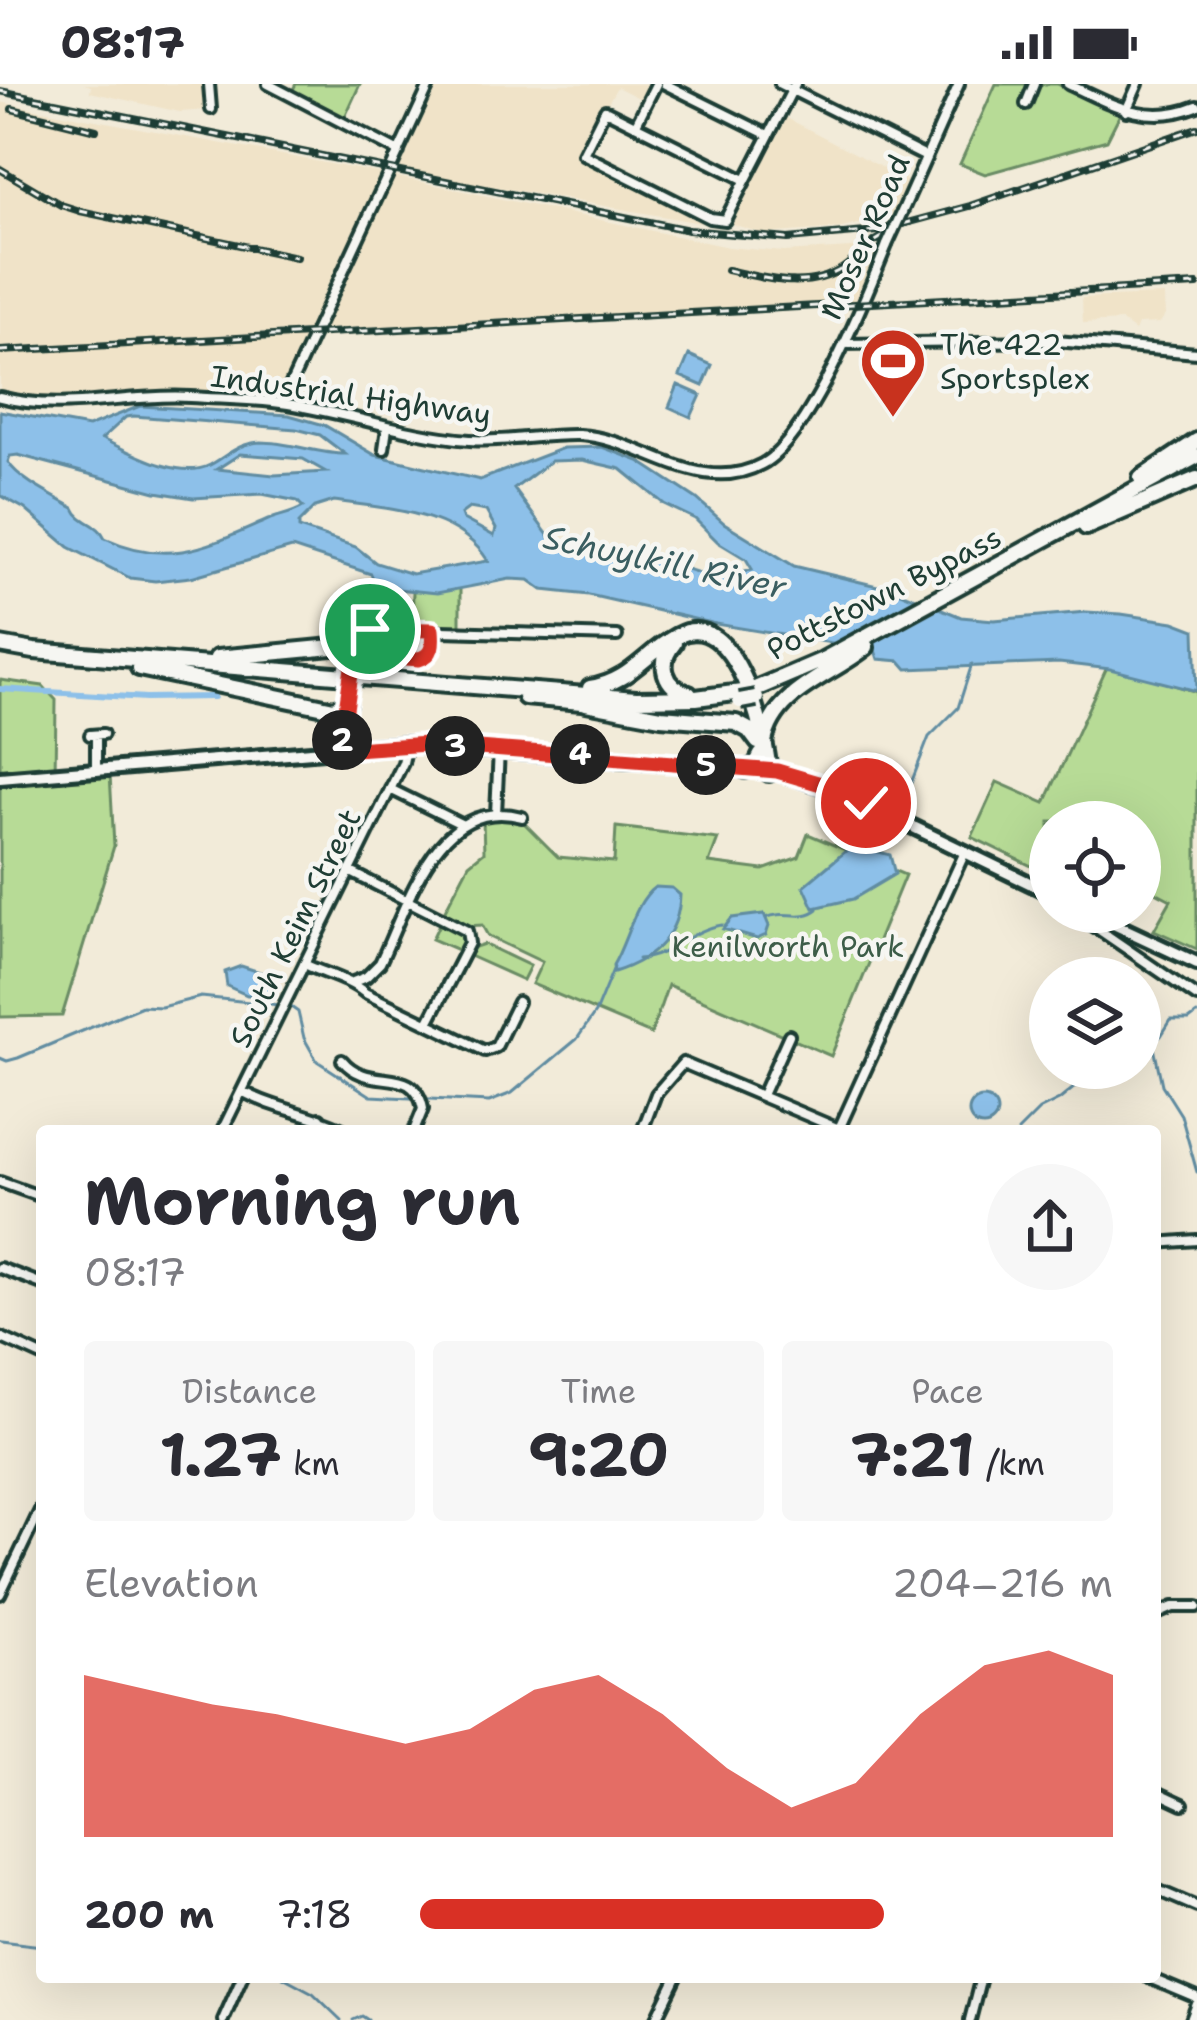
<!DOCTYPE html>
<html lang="en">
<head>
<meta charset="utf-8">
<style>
	:root { --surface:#fff; --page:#f7f7f7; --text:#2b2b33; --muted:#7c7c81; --accent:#d93025 }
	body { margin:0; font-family:"Shantell Sans",sans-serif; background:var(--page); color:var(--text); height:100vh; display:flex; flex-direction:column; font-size:45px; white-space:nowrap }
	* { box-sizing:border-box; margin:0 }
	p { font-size:39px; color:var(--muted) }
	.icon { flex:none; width:66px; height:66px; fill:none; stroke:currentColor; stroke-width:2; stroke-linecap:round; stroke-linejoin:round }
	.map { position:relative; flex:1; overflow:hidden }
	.drawer { position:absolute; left:36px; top:1041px; width:1125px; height:858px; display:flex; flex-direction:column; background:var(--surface); border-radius:12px; box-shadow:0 12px 48px #0002 }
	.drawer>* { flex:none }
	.fabs { position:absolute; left:1029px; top:717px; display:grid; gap:24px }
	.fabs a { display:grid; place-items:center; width:132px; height:132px; border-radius:50%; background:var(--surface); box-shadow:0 12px 48px #0002; font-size:60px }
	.pin { position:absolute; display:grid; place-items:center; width:102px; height:102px; color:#fff; margin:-51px; border:6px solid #fff; border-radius:50%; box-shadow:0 3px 12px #0007 }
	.km { position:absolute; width:60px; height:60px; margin:-30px; border-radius:50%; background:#222; color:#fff; font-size:33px; line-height:60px; text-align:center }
	.round { display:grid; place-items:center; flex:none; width:126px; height:126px; border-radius:63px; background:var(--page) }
	.summary { display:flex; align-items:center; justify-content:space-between; height:204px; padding:0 48px }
	h1 { font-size:66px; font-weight:700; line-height:90px }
	.figures { display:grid; grid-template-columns:repeat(3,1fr); gap:18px; height:204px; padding:12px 48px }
	.figures div { display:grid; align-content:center; border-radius:12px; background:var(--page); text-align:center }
	.figures b { font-size:60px; font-weight:700 }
	.figures small { font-size:33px; font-weight:400 }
	.figures p { font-size:33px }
	.chart { height:336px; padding:24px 48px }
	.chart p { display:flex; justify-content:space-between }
	.chart svg { width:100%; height:216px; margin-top:12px; fill:var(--accent); opacity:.7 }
	ul { padding:0 48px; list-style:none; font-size:39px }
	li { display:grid; grid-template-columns:192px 144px 1fr; align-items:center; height:90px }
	li i { height:30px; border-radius:15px; background:var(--accent) }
	.status { display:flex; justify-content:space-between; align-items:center; height:84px; padding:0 60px; background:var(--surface); direction:ltr }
	.status svg { height:33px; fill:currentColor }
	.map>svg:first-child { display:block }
	.built { fill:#f0e3c8 }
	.green { fill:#b7db96; stroke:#6b8c65; stroke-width:3 }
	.water { fill:#8dc0e9; stroke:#618ca1; stroke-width:3; fill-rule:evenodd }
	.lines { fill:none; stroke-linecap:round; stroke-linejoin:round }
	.stream { stroke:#618ca1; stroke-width:3 }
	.canal { stroke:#8dc0e9; stroke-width:6 }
	.minor-casing { stroke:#1f3d34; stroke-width:16 }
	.major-casing { stroke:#1f3d34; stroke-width:20 }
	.highway-casing { stroke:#1f3d34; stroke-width:22 }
	.minor { stroke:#f6f6f2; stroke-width:8 }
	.major { stroke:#f6f6f2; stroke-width:10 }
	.highway { stroke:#f6f6f2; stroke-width:14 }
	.rail-casing { stroke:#1f3d34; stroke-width:8 }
	.rail { stroke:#f6f6f2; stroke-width:3; stroke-dasharray:9; stroke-linecap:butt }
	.minor-bridge-casing { stroke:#1f3d34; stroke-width:16; stroke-linecap:butt }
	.highway-bridge-casing { stroke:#1f3d34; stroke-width:22; stroke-linecap:butt }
	.minor-bridge { stroke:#f6f6f2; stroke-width:8 }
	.highway-bridge { stroke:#f6f6f2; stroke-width:14 }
	.route-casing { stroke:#fff; stroke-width:24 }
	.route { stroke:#d93025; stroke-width:15 }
	.labels { text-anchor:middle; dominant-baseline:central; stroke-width:9; stroke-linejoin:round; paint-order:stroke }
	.street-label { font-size:30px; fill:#1f3d34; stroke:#f6f6f2 }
	.poi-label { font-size:30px; fill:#1f3d34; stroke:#f6f6f2; text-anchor:start }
	.park-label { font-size:30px; fill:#3d5d48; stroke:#f6f6f2 }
	.water-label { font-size:33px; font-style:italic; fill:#3a5e61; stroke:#f6f6f2 }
</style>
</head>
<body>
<div class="status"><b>08:17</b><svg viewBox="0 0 49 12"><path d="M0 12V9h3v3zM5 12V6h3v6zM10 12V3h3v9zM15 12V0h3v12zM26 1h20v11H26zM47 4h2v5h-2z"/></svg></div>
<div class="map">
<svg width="1197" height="1936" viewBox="0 0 1197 1936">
	<rect width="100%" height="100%" fill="#f2ebd9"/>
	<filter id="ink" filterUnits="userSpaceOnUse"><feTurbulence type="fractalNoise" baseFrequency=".00833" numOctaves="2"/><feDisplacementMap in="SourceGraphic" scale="24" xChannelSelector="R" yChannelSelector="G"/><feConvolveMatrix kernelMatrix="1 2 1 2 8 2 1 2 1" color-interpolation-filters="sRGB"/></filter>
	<g filter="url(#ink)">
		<path class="built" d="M84 0H205L207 26 180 28 90 8 91 2Z
			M434 0H651L643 16 617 3 578 71 707 136 706 140 397 85Z
			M0 18 384 90 331 215 393 92 728 163 784 168 884 162 857 216 0 263Z
			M783 32 912 99 897 130 842 144 764 150 729 139Z
			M1164 211 1165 231 1160 239 1138 240 1135 247 1122 237 1083 239 1082 214Z
			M309 250 280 319 216 315 58 319 0 308V268Z"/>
		<path class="green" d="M296 0H360L344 35 292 7Z
			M996 0H1057L1121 28 1107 56 985 90 960 80Z
			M460 499V543L412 542 413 507Z
			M1108 581 1197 608V865L1154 846 1171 816 1150 805 1145 813 1140 810V738H1050V791L972 753 997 698 1045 719Z
			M0 596 43 602 56 616 55 694 110 690 114 762 62 932 0 933Z
			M493 734 524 739 558 773 614 778 616 743 718 755 709 779 763 786 799 773 808 750 905 791 831 972 668 901 651 950 532 900 542 878 488 852 482 841 467 842 443 830 469 780 484 768 483 736Z
			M440 838 465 854 460 867 432 855Z
			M484 860 530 882 523 896 467 871 472 864Z"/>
		<path class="water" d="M689 271 712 281 703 302 680 292Z
			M678 301 701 311 691 333 669 323Z
			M140 322 289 331 324 341 375 371 480 396 563 364 602 363 639 377 697 415 724 439 794 482 898 507 961 533 994 536 1086 528 1121 530 1174 538 1195 546 1197 607 1110 585 1059 579 907 585 900 577 878 575 875 566 716 540 589 511 543 506 529 496 510 495 437 509 377 503 371 490 292 464 191 493 155 497 130 494 69 463 25 425 0 411V327L88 343ZM134 332 296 345 320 351 345 370C318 370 290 358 261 358 238 359 228 371 210 381 179 397 129 367 102 355L126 333ZM240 370 303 375 326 388 274 391 217 385ZM18 371 156 408 193 414 262 410 297 417 303 423C292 430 280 431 268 436 208 462 170 484 105 454 99 439 80 439 74 424 55 413 19 396 8 378L10 372ZM582 376 621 385 664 420 695 435 718 458 746 475 752 485 718 495 646 472 592 469 556 462 514 405 551 377ZM334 417C387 425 457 427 488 477L412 490 376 479 356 463 299 444V439L315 423ZM469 424 486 427 496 445 494 452 463 435 461 430Z
			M853 761 890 771 895 790 853 815 814 824 804 802Z
			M655 803 672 804 680 811C679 853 652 876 614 888L613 881C627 858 634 818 655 803Z
			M764 830 769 842 766 851 757 855 723 845 732 834Z
			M241 882 266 890 276 901 274 911H247L227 902 225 888Z
			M969 1028a14 14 0 1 1 28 0a14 14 0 1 1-28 0Z"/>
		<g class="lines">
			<path class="stream" d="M899 730 929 653 958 624 972 580
				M861 763 868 749 894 739
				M766 834C784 825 802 838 818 825
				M638 875C669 874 691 845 722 841
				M288 921 298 928 304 954 317 977 371 1012 489 1018 512 1009 577 955 595 929 614 883
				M1152 954 1162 1001 1181 1031 1197 1088
				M1140 963 1147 954 1161 952 1171 936H1189L1197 930
				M0 974 7 977 18 974 142 922 161 923 201 913 279 921
				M1018 1047 1039 1026 1059 1016 1098 984
				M0 1857 42 1862
				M283 1893 313 1909 341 1936
				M353 1936 362 1932 368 1936"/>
			<path class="canal" d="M0 605 146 614 214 613"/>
			<g class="minor-casing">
				<path id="minor" d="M209 0 211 25
					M268 0 399 68
					M665 0 768 51
					M780 0 926 73
					M1068 0C1112 21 1148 42 1197 22
					M1026 20 1034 0
					M1126 27 1138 0
					M636 40 656 0
					M745 96 605 26 583 70 710 134 725 136C748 91 772 46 795 0
					M902 128 959 0
					M844 260 1056 257 1197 269
					M0 313C64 330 125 309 190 313 220 315 252 315 281 319 345 328 405 351 470 356 506 359 542 350 579 351 642 354 699 414 762 380 809 355 866 213 887 161
					M282 319 430 0
					M384 365 387 344
					M370 545 617 552
					M357 551 363 505
					M354 570 423 575 431 566 432 546
					M90 651 103 650
					M340 666 349 605
					M96 687V651
					M390 705 461 740
					M496 730 499 665
					M349 787 467 847 469 859 428 939
					M1073 828 1197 913
					M304 880C325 890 349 895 365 909L485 967 496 963 518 918
					M353 898 366 893 380 879C408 821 437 710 522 733
					M342 976C370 1010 414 977 423 1025L414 1047
					M242 1007C276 1026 312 1029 347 1047
					M762 1011 789 951
					M222 1047 403 679 407 660
					M313 1047 320 1034
					M642 1047 656 1010 683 979 839 1045
					M838 1047 965 768
					M0 1098 42 1113
					M1155 1159 1197 1156
					M0 1184 42 1200
					M0 1253 42 1272
					M0 1510 42 1422
					M1155 1531 1173 1523H1197
					M1155 1707 1183 1720
					M1155 1805 1197 1823
					M1147 1893 1197 1914
					M223 1936 242 1893
					M656 1936 677 1893
					M970 1936 981 1893
					M1191 1936 1197 1920"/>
			</g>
			<g class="major-casing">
				<path id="major" d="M0 694 407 660 777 687 845 710 1050 809
					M1088 828 1197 879"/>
			</g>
			<g class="highway-casing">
				<path id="highway" d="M1141 394 1197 357
					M1086 443 1197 395
					M674 559C657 579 664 603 689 610
					M0 561 34 567 636 615 696 614 742 608
					M343 562 357 550
					M217 574 343 562 354 567
					M139 584 334 625 347 620
					M590 604C630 598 644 570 677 552 736 520 766 652 769 689
					M755 605 823 576 1197 372
					M525 613 593 619
					M586 619 661 633 736 639 749 646 758 658
					M764 658C774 607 830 592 866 563
					M745 686 756 681 761 671"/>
			</g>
			<use href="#minor" class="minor"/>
			<use href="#major" class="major"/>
			<use href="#highway" class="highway"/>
			<g class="rail-casing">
				<path id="rail" d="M0 7 689 146 788 155 877 147 970 122 1197 44
					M12 25 96 46
					M0 85 61 121 80 127 296 173
					M727 186C765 194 807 208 843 184 861 172 869 156 891 150
					M0 267 1197 201"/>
			</g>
			<use href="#rail" class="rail"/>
			<g class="minor-bridge-casing">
				<path id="minor-bridge" d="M887 161 902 128
					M349 605 352 584"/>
			</g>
			<g class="highway-bridge-casing">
				<path id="highway-bridge" d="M740 617 756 614"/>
			</g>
			<use href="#minor-bridge" class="minor-bridge"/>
			<use href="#highway-bridge" class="highway-bridge"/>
		</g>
	</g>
	<g class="lines" filter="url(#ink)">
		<g class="route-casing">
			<path id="route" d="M370 545 432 546C433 559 434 571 419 575L354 570 340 666 427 660 777 687 821 700 866 719"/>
		</g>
		<use href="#route" class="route"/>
	</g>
	<defs>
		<g id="stadium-pin" transform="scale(3.45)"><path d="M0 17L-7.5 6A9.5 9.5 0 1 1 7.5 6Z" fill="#c8321e" stroke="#f6f6f2"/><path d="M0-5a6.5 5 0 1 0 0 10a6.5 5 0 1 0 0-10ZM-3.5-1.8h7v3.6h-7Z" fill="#fff"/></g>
	</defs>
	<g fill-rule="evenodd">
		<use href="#stadium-pin" x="893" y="277"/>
	</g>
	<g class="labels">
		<g class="street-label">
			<text transform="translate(865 153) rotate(-66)">Moser Road</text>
			<text transform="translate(351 311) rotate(8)">Industrial Highway</text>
			<text transform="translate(884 509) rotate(-27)">Pottstown Bypass</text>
			<text transform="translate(295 844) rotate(-64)">South Keim Street</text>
		</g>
		<g class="poi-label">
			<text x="940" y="260">The 422<tspan x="940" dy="34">Sportsplex</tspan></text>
		</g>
		<g class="park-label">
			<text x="788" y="862">Kenilworth Park</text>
		</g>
		<g class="water-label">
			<text transform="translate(665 478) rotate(12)">Schuylkill River</text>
		</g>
	</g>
</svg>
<div class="fabs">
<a><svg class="icon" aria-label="locate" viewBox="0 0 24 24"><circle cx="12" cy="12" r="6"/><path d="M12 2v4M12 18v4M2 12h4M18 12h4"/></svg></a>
<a><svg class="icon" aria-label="layers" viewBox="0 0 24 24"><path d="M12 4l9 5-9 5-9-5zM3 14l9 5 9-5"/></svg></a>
</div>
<div class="pin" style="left:370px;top:545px;background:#1e9e55"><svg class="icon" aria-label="arrive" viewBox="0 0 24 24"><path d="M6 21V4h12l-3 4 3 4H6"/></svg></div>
<div class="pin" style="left:866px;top:719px;background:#d93025"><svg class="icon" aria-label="check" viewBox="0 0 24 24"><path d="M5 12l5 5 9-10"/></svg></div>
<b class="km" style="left:342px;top:656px">2</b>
<b class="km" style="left:455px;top:662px">3</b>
<b class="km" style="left:580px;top:670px">4</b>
<b class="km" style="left:706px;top:681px">5</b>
<section class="drawer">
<div class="summary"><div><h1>Morning run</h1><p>08:17</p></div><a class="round"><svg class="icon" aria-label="share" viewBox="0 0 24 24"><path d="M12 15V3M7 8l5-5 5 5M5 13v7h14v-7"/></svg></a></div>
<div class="figures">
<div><p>Distance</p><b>1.27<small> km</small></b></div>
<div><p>Time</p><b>9:20</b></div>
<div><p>Pace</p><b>7:21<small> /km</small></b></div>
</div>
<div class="chart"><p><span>Elevation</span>204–216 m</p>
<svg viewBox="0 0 160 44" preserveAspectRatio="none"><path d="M0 44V11L10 14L20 17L30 19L40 22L50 25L60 22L70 14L80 11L90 19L100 30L110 38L120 33L130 19L140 9L150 6L160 11V44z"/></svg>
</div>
<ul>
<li><b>200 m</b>7:18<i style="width:67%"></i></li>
</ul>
</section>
</div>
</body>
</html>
